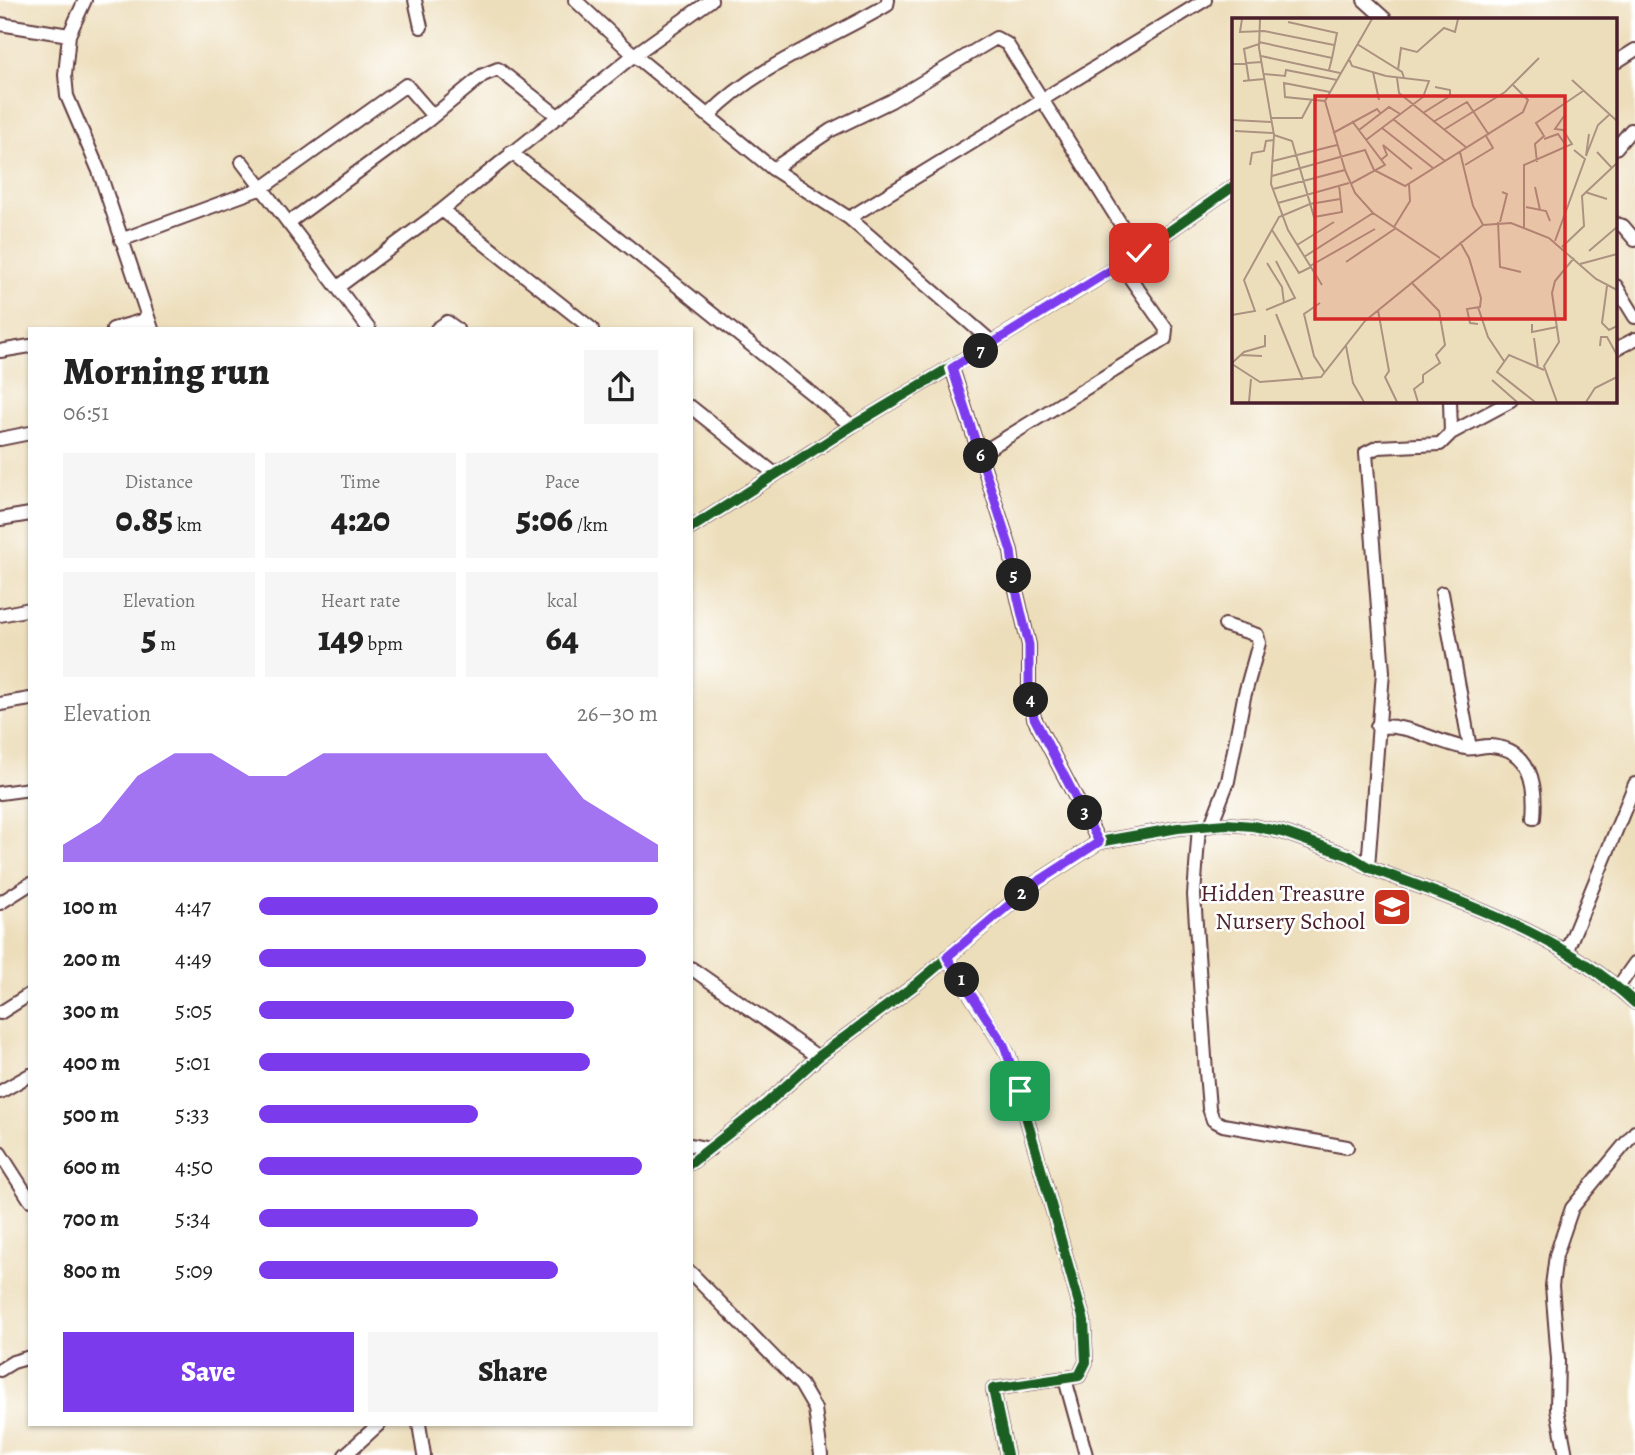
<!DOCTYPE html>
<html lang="en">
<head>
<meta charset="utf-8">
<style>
	:root { --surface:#fff; --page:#f6f6f6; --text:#222; --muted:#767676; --accent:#7c3aed }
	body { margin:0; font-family:Alegreya,serif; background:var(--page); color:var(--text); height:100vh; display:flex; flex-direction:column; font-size:26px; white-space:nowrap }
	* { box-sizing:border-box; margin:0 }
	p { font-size:23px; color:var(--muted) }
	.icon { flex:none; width:38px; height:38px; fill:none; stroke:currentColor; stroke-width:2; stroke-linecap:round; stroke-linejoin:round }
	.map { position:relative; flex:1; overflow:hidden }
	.side { position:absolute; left:28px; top:327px; width:665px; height:1099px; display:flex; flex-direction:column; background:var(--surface); border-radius:0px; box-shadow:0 2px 5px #0004 }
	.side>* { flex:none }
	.pin { position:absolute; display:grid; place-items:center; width:60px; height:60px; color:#fff; margin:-30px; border-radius:14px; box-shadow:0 4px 10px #0006 }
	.km { position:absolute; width:35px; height:35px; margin:-18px; border-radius:50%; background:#222; color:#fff; font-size:19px; line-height:35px; text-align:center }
	.round { display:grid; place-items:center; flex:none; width:74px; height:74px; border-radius:0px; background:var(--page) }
	.head { display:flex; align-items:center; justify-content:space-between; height:119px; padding:0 35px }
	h1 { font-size:38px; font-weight:800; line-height:52px }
	.figures { display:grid; grid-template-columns:repeat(3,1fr); gap:10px; height:119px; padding:7px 35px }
	.figures div { display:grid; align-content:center; border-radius:0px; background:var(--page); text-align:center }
	.figures b { font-size:35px; font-weight:800 }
	.figures small { font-size:19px; font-weight:400 }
	.figures p { font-size:19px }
	.chart { height:196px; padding:14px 35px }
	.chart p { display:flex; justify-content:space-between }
	.chart svg { width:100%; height:126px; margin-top:7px; fill:var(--accent); opacity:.7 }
	.primary-button { display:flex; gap:14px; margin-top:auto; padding:14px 35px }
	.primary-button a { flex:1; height:80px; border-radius:0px; background:var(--accent); color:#fff; font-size:28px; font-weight:800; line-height:80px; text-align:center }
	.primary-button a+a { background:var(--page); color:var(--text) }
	ul { padding:0 35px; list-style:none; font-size:23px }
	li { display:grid; grid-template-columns:112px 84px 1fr; align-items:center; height:52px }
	li i { height:18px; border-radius:9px; background:var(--accent) }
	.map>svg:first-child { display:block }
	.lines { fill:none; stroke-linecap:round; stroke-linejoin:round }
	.minor-casing { stroke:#623c41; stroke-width:16 }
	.minor { stroke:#fff; stroke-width:12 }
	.cycleway-casing { stroke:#fff; stroke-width:15 }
	.cycleway { stroke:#1b5e20; stroke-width:10 }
	.route-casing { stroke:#fff; stroke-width:14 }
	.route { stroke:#7c3aed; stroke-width:9 }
	.labels { text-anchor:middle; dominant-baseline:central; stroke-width:5; stroke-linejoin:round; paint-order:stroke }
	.poi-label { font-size:24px; fill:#4a1f2b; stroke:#fff; text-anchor:end }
	.inset-road { fill:none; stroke:#ac9281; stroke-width:2 }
	.view { fill:#d62828; fill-opacity:0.15; stroke:#d62828; stroke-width:3.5 }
	.inset-edge { fill:none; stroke:#4a1f2b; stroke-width:3.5 }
</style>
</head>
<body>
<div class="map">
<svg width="1635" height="1455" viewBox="0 0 1635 1455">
	<rect width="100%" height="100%" fill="#fff"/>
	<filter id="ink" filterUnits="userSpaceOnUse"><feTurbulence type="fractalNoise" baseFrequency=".0143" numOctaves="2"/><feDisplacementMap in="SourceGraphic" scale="14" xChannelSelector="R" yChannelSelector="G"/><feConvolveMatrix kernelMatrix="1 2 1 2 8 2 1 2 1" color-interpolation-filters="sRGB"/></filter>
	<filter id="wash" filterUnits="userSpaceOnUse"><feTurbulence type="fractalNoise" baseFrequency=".00686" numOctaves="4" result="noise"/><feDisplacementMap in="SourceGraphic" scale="28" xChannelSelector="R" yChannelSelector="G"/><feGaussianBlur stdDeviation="1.57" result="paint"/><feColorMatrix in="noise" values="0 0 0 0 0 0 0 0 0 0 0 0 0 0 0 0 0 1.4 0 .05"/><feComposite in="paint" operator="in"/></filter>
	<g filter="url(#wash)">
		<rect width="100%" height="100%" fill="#eddebb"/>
	</g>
	<g filter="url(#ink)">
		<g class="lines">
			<g class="minor-casing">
				<path id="minor" d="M85 0 69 35 65 75 67 96 99 171 152 329
					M415 0 421 27
					M575 0 634 55 773 169 849 218 993 343
					M1364 0 1385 19
					M0 24 69 35
					M1616 62 1635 50
					M709 115C758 65 828 40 887 5L888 0
					M1616 148 1631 130
					M511 152 852 426
					M242 162 369 329
					M773 169 831 130 891 101 996 38 1007 44 1139 253
					M442 210 592 329
					M849 218 1205 0
					M288 223 426 122 483 75 498 69 559 117
					M1616 224 1623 226 1635 240
					M121 240 262 188 406 85 433 116
					M1616 286 1635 317
					M338 287 442 210 634 55 711 0
					M113 329 148 319
					M437 329 447 322 457 329
					M1616 349 1635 339
					M0 351 30 346
					M952 368 1011 551 1016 590 1029 645V687L1034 718 1099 842
					M1450 401 1451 433
					M691 407 775 474
					M0 439 30 433
					M980 454 1165 339 1166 329 1121 265
					M0 519 30 514
					M691 528 852 426 1121 265 1234 186
					M1442 593 1470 748
					M0 615 30 609
					M0 704 30 699
					M1377 726C1413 725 1432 741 1465 748 1474 750 1482 745 1491 746 1531 749 1537 784 1534 818
					M0 793 30 789
					M1211 825 1228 781 1244 697 1259 643 1257 635 1225 625
					M1199 826 1194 895 1206 1072 1209 1108 1213 1120 1223 1125 1347 1147
					M1368 867 1383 672 1366 453 1378 447 1440 444 1451 433 1511 401
					M0 903 30 884
					M1567 950 1635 784
					M947 957 1009 1056 1084 1321 1086 1362 1079 1376 993 1389 1007 1455
					M691 968 818 1057
					M1618 987 1635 963
					M0 1013 30 994
					M0 1092 30 1075
					M691 1145 710 1149
					M0 1153 30 1200
					M691 1163 766 1104 818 1057 915 985 1034 884 1099 842 1178 828 1226 824 1253 826 1282 832 1350 856 1368 867C1462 903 1560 933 1635 1003
					M691 1273 801 1385 815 1409 821 1455
					M0 1370 13 1362 30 1357
					M1065 1379 1086 1455
					M419 1424 424 1455
					M345 1455 379 1424
					M1566 1455 1557 1409 1558 1359 1552 1286 1556 1255 1572 1208 1635 1132"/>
			</g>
			<use href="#minor" class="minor"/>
			<g class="cycleway-casing">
				<path id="cycleway" d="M691 528 852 426 1121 265 1234 186
					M947 957 1009 1056 1084 1321 1086 1362 1079 1376 993 1389 1007 1455
					M691 1163 766 1104 818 1057 915 985 1034 884 1099 842 1178 828 1226 824 1253 826 1282 832 1350 856 1368 867C1462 903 1560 933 1635 1003"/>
			</g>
			<use href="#cycleway" class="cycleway"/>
		</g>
	</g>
	<g class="lines" filter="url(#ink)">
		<g class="route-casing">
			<path id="route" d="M1020 1091 1004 1045 947 957 1034 884 1099 842 1034 718 1029 687V645L1016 590 1011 551 952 368 1139 253"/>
		</g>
		<use href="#route" class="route"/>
	</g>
	<defs>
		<g id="school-square" transform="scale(2.0125)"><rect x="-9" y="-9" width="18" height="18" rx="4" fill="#c8321e" stroke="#fff"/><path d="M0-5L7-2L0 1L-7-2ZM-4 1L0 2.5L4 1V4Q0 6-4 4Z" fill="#fff"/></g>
	</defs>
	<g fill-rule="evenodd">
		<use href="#school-square" x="1392" y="907"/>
	</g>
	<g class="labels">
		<g class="poi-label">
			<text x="1365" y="893">Hidden Treasure<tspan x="1365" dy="28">Nursery School</tspan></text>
		</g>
	</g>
	<g transform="translate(1232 18)">
		<rect width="385" height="385" fill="#eddebb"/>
		<path class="inset-road" d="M10 1 8 14 32 13 102 27M28 1 27 30 42 117 39 166 56 212 90 267M56 4 105 15 100 40M27 24 100 40 97 52M125 26 170 54 172 60M29 38 108 55M117 41 120 48 154 58 197 63 191 79 134 122M0 46 30 44M166 52 169 30 185 34 212 10 223 14 226 1M141 54 147 82M32 56 53 58 54 52 105 62M165 60 167 75 235 130M340 62 385 103M11 63 32 61M17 63 12 31 27 26M93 83 53 79 52 65 98 74M191 95 218 78V72L203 69M38 100H70L80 81M161 101 213 143M0 102 39 104M201 104 235 84 257 117M150 110 201 150M213 111 273 74 307 40M127 112 157 89 168 96M3 113 41 115M101 115 145 91 149 96M357 116 354 138 366 107 378 96M42 117 60 123 82 199 110 194 107 167M312 121 326 116 335 129M228 134 241 188 251 207M365 134 380 150M149 142 155 137 151 127 180 151M41 143 105 127M305 144 303 126 312 118 304 105 351 73M18 147 20 135 32 133 34 123 42 122M233 147 261 130 254 118M113 152 93 83 140 1M40 158 133 132 142 152 173 168 291 94 296 82 280 66M118 166 153 147 120 103M303 169 308 192M41 171 113 152 123 175 141 195 208 240M353 174 375 181M46 185 117 165M294 189 314 193 318 203M266 204 268 249 289 254M268 204 275 176 270 174M162 209 178 183 177 166M292 211V147L340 126 331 112 323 111 332 98M40 212 67 255 79 249M323 223 353 141 342 132M228 224 237 240 249 280 248 289 235 291 238 305 246 306M65 227 102 204M330 229 352 208 350 178 385 145M357 233 385 209M72 239 141 195M114 244 164 210M35 245 50 269 52 285M348 246 385 236M78 248 143 211M179 264 207 293 213 327 204 337 208 345 191 357V364L182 371 186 384M375 268 370 305 377 312 385 308M88 285 72 296 82 338 93 355M246 289 256 319 272 343M34 292 63 280 44 243M146 292 157 353 153 359 165 384M44 296 71 362M0 297 23 293 12 262 47 199 78 186 108 181M300 306V314L325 309M302 320 306 350M114 328 121 365 132 384M368 328 369 319H375L385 337M9 337 30 338M0 345 12 334 33 328V317M0 346 28 364 89 359 133 303 251 207 279 205 317 220 364 261 385 272M260 362 285 384M17 384 19 361M303 384 265 354 277 337 312 352M325 384 312 348 327 324 320 275 323 263 342 240M354 384 363 370 385 359"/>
		<path class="view" d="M83 78H333V301H83Z"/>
		<rect width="385" height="385" class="inset-edge"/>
	</g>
</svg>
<div class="pin" style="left:1020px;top:1091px;background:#1e9e55"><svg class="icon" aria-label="arrive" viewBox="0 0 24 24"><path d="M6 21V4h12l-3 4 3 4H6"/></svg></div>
<div class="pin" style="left:1139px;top:253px;background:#d93025"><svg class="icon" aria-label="check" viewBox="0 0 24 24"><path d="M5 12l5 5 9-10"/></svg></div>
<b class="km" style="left:962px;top:980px">1</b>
<b class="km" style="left:1022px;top:894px">2</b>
<b class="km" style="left:1085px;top:813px">3</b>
<b class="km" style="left:1031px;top:700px">4</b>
<b class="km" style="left:1014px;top:576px">5</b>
<b class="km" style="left:981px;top:456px">6</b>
<b class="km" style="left:981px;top:351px">7</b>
<section class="side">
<div class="head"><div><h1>Morning run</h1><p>06:51</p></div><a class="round"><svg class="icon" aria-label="share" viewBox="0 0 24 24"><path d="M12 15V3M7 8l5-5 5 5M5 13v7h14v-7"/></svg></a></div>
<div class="figures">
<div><p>Distance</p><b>0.85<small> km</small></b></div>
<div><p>Time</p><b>4:20</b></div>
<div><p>Pace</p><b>5:06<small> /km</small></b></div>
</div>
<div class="figures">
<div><p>Elevation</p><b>5<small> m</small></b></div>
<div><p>Heart rate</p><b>149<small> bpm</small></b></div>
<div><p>kcal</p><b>64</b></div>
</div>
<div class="chart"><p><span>Elevation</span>26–30 m</p>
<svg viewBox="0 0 160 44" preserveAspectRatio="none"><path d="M0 44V38L10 30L20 14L30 6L40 6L50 14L60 14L70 6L80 6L90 6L100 6L110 6L120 6L130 6L140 22L150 30L160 38V44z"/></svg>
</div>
<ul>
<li><b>100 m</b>4:47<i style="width:100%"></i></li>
<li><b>200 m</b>4:49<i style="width:97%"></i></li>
<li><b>300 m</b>5:05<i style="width:79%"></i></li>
<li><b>400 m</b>5:01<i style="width:83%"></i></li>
<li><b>500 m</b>5:33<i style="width:55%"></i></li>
<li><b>600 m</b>4:50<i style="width:96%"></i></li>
<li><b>700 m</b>5:34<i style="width:55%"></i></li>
<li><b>800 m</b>5:09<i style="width:75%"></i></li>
</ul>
<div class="primary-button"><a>Save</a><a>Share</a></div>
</section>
</div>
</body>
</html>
